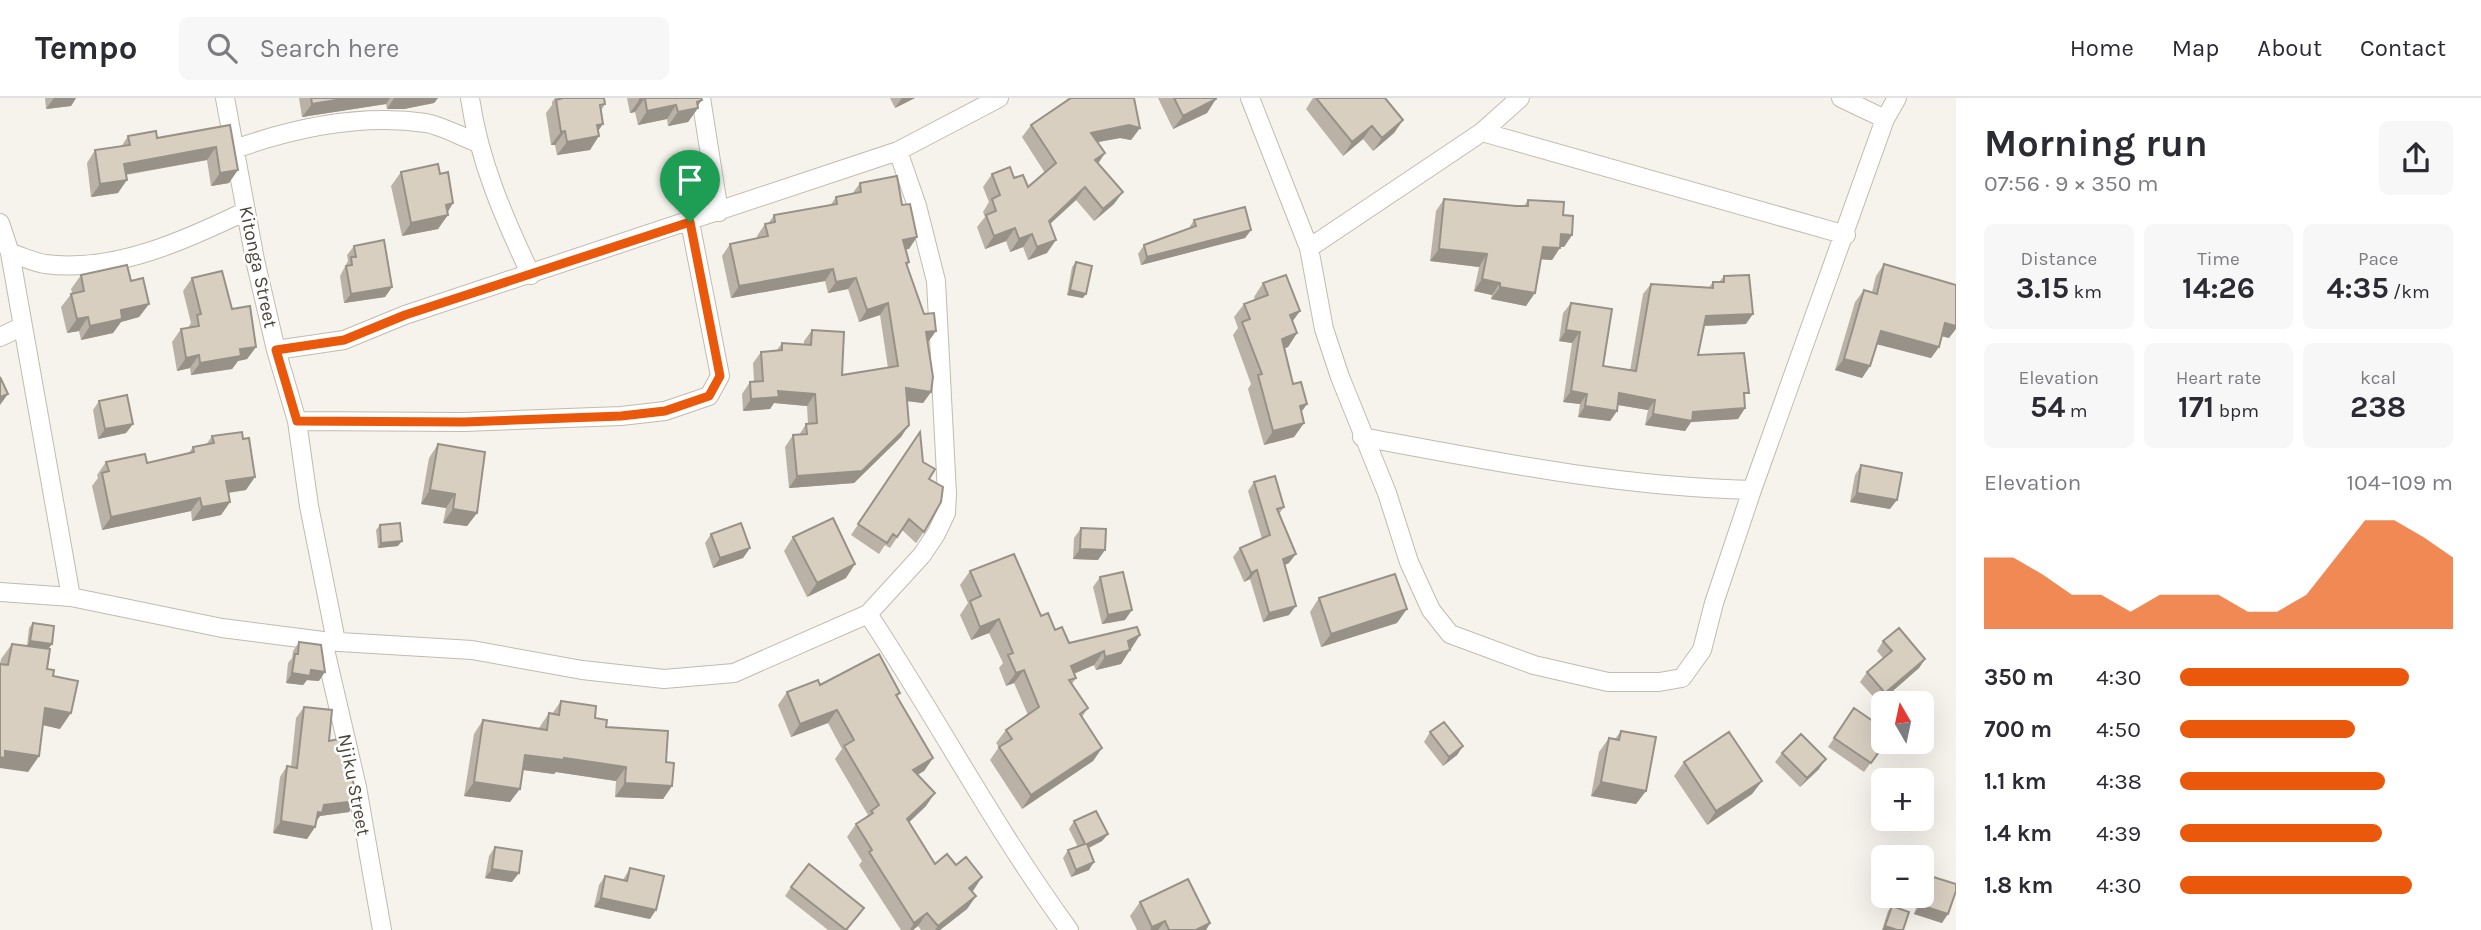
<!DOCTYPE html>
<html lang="en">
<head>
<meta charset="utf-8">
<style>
	:root { --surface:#fff; --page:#f7f7f7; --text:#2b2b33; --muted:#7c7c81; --line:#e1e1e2; --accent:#ea580c }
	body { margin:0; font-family:Karla,sans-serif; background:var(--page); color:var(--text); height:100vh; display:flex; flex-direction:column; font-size:26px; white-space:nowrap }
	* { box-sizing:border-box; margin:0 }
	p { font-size:23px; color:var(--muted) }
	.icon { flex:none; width:38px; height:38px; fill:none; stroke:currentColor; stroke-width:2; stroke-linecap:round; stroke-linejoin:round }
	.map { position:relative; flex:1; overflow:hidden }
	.sheet { display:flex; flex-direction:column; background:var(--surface); width:525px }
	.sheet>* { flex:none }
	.needle { width:46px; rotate:351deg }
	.tools { position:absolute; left:1871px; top:593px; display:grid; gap:14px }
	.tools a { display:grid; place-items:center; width:63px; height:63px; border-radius:10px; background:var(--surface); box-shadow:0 7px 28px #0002; font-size:35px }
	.pin { position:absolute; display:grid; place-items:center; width:60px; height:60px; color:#fff; margin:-72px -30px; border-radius:50% 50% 50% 0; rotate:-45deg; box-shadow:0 0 7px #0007 }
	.pin .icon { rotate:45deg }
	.round { display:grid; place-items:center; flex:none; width:74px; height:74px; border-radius:10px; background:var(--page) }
	.headline { display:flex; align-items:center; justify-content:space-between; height:119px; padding:0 28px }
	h1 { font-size:38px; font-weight:700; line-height:52px }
	.figures { display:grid; grid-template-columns:repeat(3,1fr); gap:10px; height:119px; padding:7px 28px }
	.figures div { display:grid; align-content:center; border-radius:10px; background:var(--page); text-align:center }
	.figures b { font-size:30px; font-weight:700 }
	.figures small { font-size:19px; font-weight:400 }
	.figures p { font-size:19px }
	.chart { height:196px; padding:14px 28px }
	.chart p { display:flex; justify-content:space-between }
	.chart svg { width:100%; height:126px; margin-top:7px; fill:var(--accent); opacity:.7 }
	ul { padding:0 28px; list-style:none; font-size:23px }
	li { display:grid; grid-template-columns:112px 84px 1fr; align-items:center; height:52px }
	li i { height:18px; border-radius:9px; background:var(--accent) }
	header { display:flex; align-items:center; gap:42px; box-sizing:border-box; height:98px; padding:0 35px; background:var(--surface); border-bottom:2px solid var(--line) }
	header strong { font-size:33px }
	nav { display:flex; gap:38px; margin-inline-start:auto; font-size:24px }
	.search { width:490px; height:63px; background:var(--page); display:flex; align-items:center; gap:18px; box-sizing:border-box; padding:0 24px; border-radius:10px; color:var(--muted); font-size:26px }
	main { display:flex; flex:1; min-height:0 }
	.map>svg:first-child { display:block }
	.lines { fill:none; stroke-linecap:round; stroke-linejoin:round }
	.street-casing { stroke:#c2bbae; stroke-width:20 }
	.street { stroke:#fff; stroke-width:18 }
	.wall { fill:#bab2a6 }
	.shaded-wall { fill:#979187 }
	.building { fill:#d8cfc1; stroke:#979187; stroke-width:2 }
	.route-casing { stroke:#fff; stroke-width:14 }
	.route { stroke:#ea580c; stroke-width:9 }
	.labels { text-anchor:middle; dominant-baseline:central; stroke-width:5; stroke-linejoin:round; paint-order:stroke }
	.street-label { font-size:19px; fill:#4b4439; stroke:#fff }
</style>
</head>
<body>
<header>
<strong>Tempo</strong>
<div class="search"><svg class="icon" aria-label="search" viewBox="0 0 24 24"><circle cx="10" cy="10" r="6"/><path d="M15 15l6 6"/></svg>Search here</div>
<nav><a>Home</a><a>Map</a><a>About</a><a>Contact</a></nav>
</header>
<main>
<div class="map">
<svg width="1956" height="832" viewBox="0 0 1956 832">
	<rect width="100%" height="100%" fill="#f6f3ec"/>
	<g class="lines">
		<g class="street-casing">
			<path id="street" d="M225 0 255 162 276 252 297 323 309 408 336 543
				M470 0C479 63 504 120 531 177
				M701 0 719 114
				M1250 0 1309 150 1324 231 1340 279 1387 395 1409 464 1431 512 1450 536 1534 567 1608 584H1659L1682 580 1702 552 1714 505 1752 392 1885 21 1897 0
				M1841 0 1885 21
				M1482 34 1846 137
				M235 51C294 30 363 16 426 25 442 28 460 38 476 44
				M0 125 10 155 71 499
				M1309 150 1482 34 1520 0
				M10 155C21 158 33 164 45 166 114 175 186 142 246 113
				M0 239 21 229
				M276 252 344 242 405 217 898 53 999 0
				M297 323 464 324 621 318 665 313 709 298 720 278 690 124
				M1362 339C1491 363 1620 389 1752 392
				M0 494 71 499 222 530 323 543 472 552 582 572 664 581 734 575 868 516 922 457 936 436 946 415 947 396 936 183 917 108 898 53
				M868 516C937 620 995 731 1069 832
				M323 543 357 689 382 832"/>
		</g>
		<use href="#street" class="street"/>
	</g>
	<path class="wall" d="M45 0H76L71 8 46 11Z
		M299 0H438L434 5 404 11H387L386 6 302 19Z
		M555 0H604L605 6 601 13 598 33 590 52 557 57 555 47H551L546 15 552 7V4Z
		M627 0H701L698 8V10L688 24 668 28 667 21 638 27 635 14 630 15Z
		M890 0H915L895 10Z
		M1069 0H1134L1140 30 1131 42 1120 40 1098 44 1105 55 1098 66 1114 106 1094 123 1076 102 1050 126 1047 155 1028 162 1023 149 1010 154 1006 143 985 151 977 129 985 119 983 114 989 104 983 89 992 76 1014 80 1028 89 1045 75 1022 39 1031 27Z
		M1158 0H1216L1207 15 1173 31Z
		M1313 0H1385L1403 22 1394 35 1373 53 1363 41 1343 58 1306 11Z
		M230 27 229 85 211 88 207 62 126 77 118 95 91 99 87 65 95 52 121 49 128 38 157 40Z
		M401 74 440 76 453 105 438 131 402 138 391 88Z
		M860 85 909 151H906L909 164 907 168 924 216 936 233 928 244 931 294 923 305 907 303 901 339 854 385 789 390 785 349 793 337H799L806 326H808L807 308 774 305 770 311 743 313 742 296 750 284H754L753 265 761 254 777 252 782 245 804 246V243L812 232 842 277 888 270 880 217 859 224 848 191 828 195 825 183 731 200 722 158 730 146 758 141 757 138 765 126H768L774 117 830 108 836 99 852 96Z
		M1444 101 1516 108H1524L1528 102 1563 117 1572 137 1564 149H1560L1552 162 1541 161 1526 208 1491 201 1492 197 1474 193 1479 169 1430 163 1436 113Z
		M1194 122 1251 132 1245 140 1141 167 1138 156 1144 147 1189 130Z
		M354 148 392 189 385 199 344 205 340 178 348 163 347 157Z
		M1076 164 1083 200 1067 197 1072 169Z
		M1884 166 1949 240 1942 238 1939 249 1931 260 1877 246 1870 268 1862 280 1835 272 1855 204 1864 192 1872 194 1876 178Z
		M81 177 131 183 149 206 139 219 121 224 113 235 81 242 79 233 67 235 61 209 72 195 71 191Z
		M1724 178 1746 226 1704 228 1698 257 1745 301V310L1738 321 1691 324 1685 333 1645 327 1648 312 1618 307 1617 313 1610 323 1578 319 1580 306 1563 304 1572 245 1559 243 1563 215 1571 205 1603 268 1630 273 1643 196 1651 186 1709 189 1713 184H1719Z
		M192 180 232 211 256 249 247 261 238 263 232 271 191 277 190 270 177 273 172 244 181 231 188 230 191 225 183 193Z
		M1263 185 1293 223 1297 235 1288 249 1285 250 1293 286 1307 306 1301 314 1304 325 1294 339 1264 347 1248 291 1251 286 1233 237 1238 230 1234 219 1244 206 1255 202 1254 199Z
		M99 303 133 326 126 335 98 341 93 312Z
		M920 334 923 364 929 381 924 434 916 445 902 432 890 450 885 447 879 456 851 437Z
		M212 338 246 392 229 395 230 404 221 417 192 423 191 413 102 432 92 388 98 380 97 377 106 364 147 365 188 356 193 349 206 347Z
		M438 346 477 415 467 428 443 425 446 410 421 406 429 360Z
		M1861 367 1890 411 1850 404 1855 377Z
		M1254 384 1284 409 1279 416 1289 465 1284 467 1289 517 1263 524 1250 481 1244 484 1233 459 1240 450 1262 441 1248 393Z
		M380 427 398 448 378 450 376 432Z
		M1081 430 1098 462 1073 461 1074 440Z
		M711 436 750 450 743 460 713 470 705 445Z
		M793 439 846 480 807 499 784 453Z
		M970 473 1041 518 1069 545 1130 551 1121 566 1096 572 1094 567 1074 576 1076 580 1072 586 1088 610 1082 619 1102 650 1093 663 1022 711 990 662 999 649 996 645 1006 632 1028 617 1014 585 1006 588 999 570 1003 565 989 535 971 542 960 517 968 505 960 487Z
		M1100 479 1125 522 1102 526 1093 489Z
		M1319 500 1397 525 1321 549 1310 514Z
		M33 525 52 546 48 551 47 571 53 578 60 631 43 627 39 658 28 674 0 566 1 561 12 546 27 548 29 530Z
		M1883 543 1925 561 1919 570 1879 605 1860 584 1867 574 1883 560 1877 553Z
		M299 544 319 583 307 582 303 587 286 585 288 565 292 560 293 553Z
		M820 587 900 595 897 599 933 660 924 673 917 677 926 708 909 724 935 766 972 793 976 798 967 811 940 832H921L918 828 913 832H901L859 767 862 763 847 739 856 726 866 719 868 717 835 661 842 651 828 625 791 639 778 607 787 594Z
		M561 603 595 620 606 629 666 664 672 688 663 701 615 699 616 683 556 674 554 676 523 672 510 704 464 698 474 636 483 622 539 630 549 615 552 616Z
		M304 609 329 643 357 703 349 714 320 718 316 724 315 729 307 741 273 735 280 679 287 668 291 669 296 620Z
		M1854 610 1886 644 1864 674 1828 649Z
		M1621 633 1646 693 1636 706 1591 698 1599 654 1609 640 1615 641Z
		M1430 634 1463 648 1457 657 1443 668 1424 644Z
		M1782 655 1819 671 1800 689 1775 664Z
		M1684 664 1762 683 1752 696 1707 727 1674 678Z
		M1074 723 1108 736 1102 743 1089 750V772L1071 779 1063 760 1068 752 1078 749 1069 731Z
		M495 749 512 784 485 780 489 758Z
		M630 770 650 821 594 809 599 787 605 778 623 782Z
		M1930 778 1942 825 1914 816 1920 798H1922L1923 787Z
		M791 789 864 810 847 832H828L785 798Z
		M1140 804 1210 825 1206 832H1137L1130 818Z
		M1892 808 1903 832H1882L1888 813Z"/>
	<path class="shaded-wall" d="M54 0H76L71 8 46 11Z
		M348 0H390L386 6 302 19 312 6Z
		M394 0H438L434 5 404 11H387Z
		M645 0 635 14 630 15 640 1Z
		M902 0H915L895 10Z
		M1216 1 1207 15 1173 31 1183 18Z
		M702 2 696 10H698L688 24 668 28 678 14 697 4Z
		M676 7 667 21 638 27 647 13Z
		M1403 22 1394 35 1373 53 1382 40Z
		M603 26 594 39 599 38 590 52 557 57 567 44 597 27Z
		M1129 27 1140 30 1131 42 1120 40 1082 47 1091 35Z
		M1372 28 1363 41 1343 58 1352 44Z
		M565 33 555 47H551L561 34Z
		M216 49 207 62 116 78 124 66Z
		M1105 55 1096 68 1095 62Z
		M238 72 229 85 211 88 220 75Z
		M127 82 118 95 91 99 100 86Z
		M1085 89 1076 102 1040 135 1049 123Z
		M1123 94 1114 106 1094 123 1103 111Z
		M453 105 445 118 448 117 438 131 402 138 411 125 446 107Z
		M1015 130 1006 143 985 151 994 138Z
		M1251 132 1245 140 1141 167 1147 159Z
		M1032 136 1023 149 1010 154 1019 141Z
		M1561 136 1572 137 1564 149 1553 148Z
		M917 139 909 151 895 153 903 142Z
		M1056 142 1047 155 1028 162 1037 149Z
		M1543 149 1560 150 1552 162 1535 161Z
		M1439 151 1487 156 1479 169 1430 163Z
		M833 171 825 183 731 200 739 188Z
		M856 180 848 191 828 195 836 184Z
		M1482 181 1500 185 1492 197 1474 193Z
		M392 189 385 199 344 205 351 196Z
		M1500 189 1535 195 1526 208 1491 201Z
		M1070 192 1086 196 1083 200 1067 197Z
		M888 205 880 217 859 224 867 212Z
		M149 206 139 219 121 224 113 235 81 242 90 228 121 212Z
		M1300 213 1290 227V217Z
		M1753 216 1746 226 1699 228 1706 218Z
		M88 219 79 233 67 235 77 221Z
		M1945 225 1956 228V231L1949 240 1937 237Z
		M1566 232 1580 234 1572 245 1559 243Z
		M936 233 928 244 926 234Z
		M1881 233 1939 249 1931 260 1872 245Z
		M1297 235 1288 249 1273 255 1282 241Z
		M256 249 247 261 238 263 232 271 191 277 200 265 240 251Z
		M199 257 190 270 177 273 186 260Z
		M1844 261 1870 268 1862 280 1835 272Z
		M906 290 931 294 923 305 898 302Z
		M778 293 815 296 807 308 774 305 770 311 743 313 751 301Z
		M1571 293 1587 296 1580 306 1563 304Z
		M1619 295 1655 302 1648 312 1612 306Z
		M8 296 0 307V299Z
		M1307 306 1297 320 1300 308Z
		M1585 308 1617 313 1610 323 1578 319Z
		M1745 310 1738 321 1691 324 1685 333 1645 327 1653 316Z
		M1304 325 1294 339 1264 347 1273 333Z
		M133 326 126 335 98 341 105 331Z
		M909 327 901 339 854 385 789 390 797 378Z
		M255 379 246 392 217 396 226 383Z
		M430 392 455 396 446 410 421 406Z
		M1857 395 1897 402 1890 411 1850 404Z
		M200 400 191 413 102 432 111 419Z
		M230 404 221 417 192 423 202 409Z
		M453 411 477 415 467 428 443 425Z
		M402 443 398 448 378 450 381 445Z
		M750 450 743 460 713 470 720 460Z
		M1080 451 1105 452 1098 462 1073 461Z
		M1296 456 1289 465 1276 471 1283 461Z
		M855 466 846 480 807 499 817 485Z
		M1257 472 1250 481 1244 484 1251 475Z
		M1296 508 1289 517 1263 524 1269 515Z
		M1407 511 1397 525 1321 549 1331 536Z
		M1132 512 1125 522 1102 526 1108 517Z
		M999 521 989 535 971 542 980 529Z
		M1140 537 1131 551 1123 554 1130 552 1121 566 1096 572 1105 559 1128 543Z
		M30 543 52 546 48 551 27 548Z
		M1104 553 1094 567 1061 581 1071 568Z
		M1925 561 1919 570 1879 605 1885 595Z
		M311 572 325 574 319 583 307 582 303 587 286 585 292 575Z
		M1024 572 1014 585 1006 588 1016 575Z
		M45 610 71 615 60 631 34 625Z
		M837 612 828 625 791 639 800 626Z
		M1463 648 1457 657 1443 668 1449 659Z
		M1102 650 1093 663 1022 711 1031 697Z
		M5 653 39 658 28 674 0 670V659Z
		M525 657 564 660 626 669 616 683 556 674 554 676 516 671Z
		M933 660 924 673 903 685 913 672Z
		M1826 661 1819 671 1800 689 1807 680Z
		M1762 683 1752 696 1707 727 1716 713Z
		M474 684 520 691 510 704 464 698Z
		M1601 684 1646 693 1636 706 1591 698Z
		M625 685 672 688 663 701 615 699Z
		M935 695 926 708 898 735 907 721Z
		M357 703 349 714 320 718 314 726 310 725 324 707Z
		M281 723 315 729 307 741 273 735Z
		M1108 736 1102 743 1082 753 1087 746Z
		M1094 764 1089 772 1071 779 1076 772Z
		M492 771 519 775 512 784 485 780Z
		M982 779 973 793 960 803 969 790Z
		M976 798 967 811 940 832H935L938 828Z
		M601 800 656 812 650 821 594 809Z
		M1920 807 1948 816 1942 825 1914 816Z
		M927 815 918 828 913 832H910L914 825Z
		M1165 823 1158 832H1150L1152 829Z
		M1210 825 1206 832H1196Z
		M1885 828 1897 832H1882Z"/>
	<path class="building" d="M311 0H348L312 6Z
		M563 0H604L605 6 600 7 603 26 597 27 599 38 567 44 565 33 561 34 556 2Z
		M640 0H701L702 2 697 4 698 10 678 14 676 7 647 13 645 0 640 1Z
		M1071 0H1134L1140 30 1129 27 1091 35 1105 55 1095 62 1123 94 1103 111 1085 89 1049 123 1056 142 1037 149 1032 136 1019 141 1015 130 994 138 986 117 996 113 992 101 1000 97 992 76 1010 69 1014 80 1023 77 1028 89 1056 65 1031 27Z
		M1174 0H1216V1L1183 18Z
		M1316 0H1385L1403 22 1382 40 1372 28 1352 44Z
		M230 27 238 72 220 75 216 49 124 66 127 82 100 86 95 52 130 47 128 38 156 33 157 40Z
		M438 66 440 76 448 74 453 105 446 107 448 117 411 125 401 74Z
		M897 78 902 107 910 106 917 139 903 142 909 164 906 165 924 216 934 215 936 233 926 234 933 279 931 294 906 290 909 327 862 373 797 378 793 337 807 336 806 326 817 325 815 296 778 293 779 299 751 301 750 284 763 283 761 254 782 252V245L811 247 812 232 844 234 842 277 898 268 888 205 867 212 856 180 836 184 833 171 739 188 730 146 768 138 765 126 775 124 774 117 837 106 836 99 861 94 860 85Z
		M1444 101 1516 108H1528V102L1564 104 1563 117 1573 118 1572 137 1561 136 1560 150 1543 149 1535 195 1500 189V185L1482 181 1487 156 1439 151Z
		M1245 109 1251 132 1147 159 1144 147 1196 128 1194 122Z
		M384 142 392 189 351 196 346 168 352 167 351 159H356L354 148Z
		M1076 164 1092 168 1086 196 1070 192Z
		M1884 166 1956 187V228L1945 225 1939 249 1881 233 1870 268 1844 261 1864 192 1877 196Z
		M127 167 131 183 143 180 149 206 121 212 122 221 90 228 88 219 77 221 71 196 84 193 81 177Z
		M222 173 232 211 250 208 256 249 240 251 241 258 200 265 199 257 186 260 181 231 199 228 197 217 201 216 192 180Z
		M1286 177 1300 213 1290 217 1297 235 1282 241 1293 286 1301 284 1307 306 1300 308 1304 325 1273 333 1258 277 1262 276 1242 224 1250 221 1244 206 1268 197 1263 185Z
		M1749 177 1753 216 1706 218 1698 257 1744 255 1749 295H1744L1745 310 1693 314 1692 323 1653 316 1655 302 1619 295 1617 313 1585 308 1587 296 1571 293 1580 234 1566 232 1571 205 1612 211 1603 268 1636 273 1651 186 1713 190V184H1724V178Z
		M0 279 8 296 0 299Z
		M127 297 133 326 105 331 99 303Z
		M242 334 243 341 249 340 255 379 226 383 230 404 202 409 200 400 111 419 102 375 109 373 106 364 145 356 147 365 194 354 193 349 214 345 212 338Z
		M920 334 923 364 935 371 929 381 943 389 941 404 924 434 909 421 897 439 893 436 887 445 858 426Z
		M438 346 485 354 477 415 453 411 455 396 430 392Z
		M1861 367 1902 375 1897 402 1857 395Z
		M1275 378 1284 409 1277 411 1296 456 1283 461 1296 508 1269 515 1257 472 1251 475 1240 450 1270 437 1254 384Z
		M833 420 855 466 817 485 793 439Z
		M400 425 402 443 381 445 380 427Z
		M741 425 750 450 720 460 711 436Z
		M1081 430 1106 431 1105 452 1080 451Z
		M1014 456 1041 518 1048 515 1055 532 1062 529 1069 545 1137 529 1140 537 1128 543 1130 552 1105 559 1104 553 1071 568 1076 580 1069 582 1088 610 1080 616 1102 650 1031 697 999 649 1012 641 1006 632 1039 609 1024 572 1016 575 1008 557 1013 555 999 521 980 529 970 503 981 498 970 473Z
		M1123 474 1132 512 1108 517 1100 479Z
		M1395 476 1407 511 1331 536 1319 500Z
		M33 525 54 528 52 546 30 543Z
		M1899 530 1925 561 1885 595 1867 574 1892 553 1883 543Z
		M299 544 321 547 325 574 311 572 310 578 292 575 295 556H298Z
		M12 546 50 551 47 571 54 572 53 578 78 583 71 615 45 610 39 658 5 653V660L0 659V566L8 567Z
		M879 556 900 595 896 597 933 660 913 672 935 695 907 721 935 766 947 756 956 767 966 759 982 779 969 790 976 798 938 828 927 815 914 825 869 754 872 752 856 726 873 715 871 713 879 707 844 648 854 642 837 612 800 626 787 594 818 582 820 587Z
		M561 603 596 608 595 620 607 622 606 629 668 633 666 664 674 665 672 688 625 685 626 669 564 660V662L525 657 520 691 474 684 483 622 547 632 549 615 559 617Z
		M304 609 332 612 329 643 344 640 357 703 324 707 322 715 318 714 315 729 281 723 287 668 297 670Z
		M1854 610 1883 630V644H1886L1871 665 1834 640Z
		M1444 624 1463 648 1449 659 1430 634Z
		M1621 633 1656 639 1646 693 1601 684 1609 640 1619 642Z
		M1729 634 1762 683 1716 713 1684 664Z
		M1801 636 1826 661 1807 680 1782 655Z
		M1096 713 1108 736 1087 746 1094 764 1076 772 1068 752 1085 746 1074 723Z
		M495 749 522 753 519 775 492 771Z
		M809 766 864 810 846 832 791 789Z
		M630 770 664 778 656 812 601 800 605 778 627 783Z
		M1930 778 1956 786V793L1948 816 1920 807Z
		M1188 781 1210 825 1196 832H1169L1165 823 1152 829 1140 804Z
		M1892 808 1909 814 1903 832H1897L1885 828Z"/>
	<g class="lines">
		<g class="route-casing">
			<path id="route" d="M690 124 720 278 709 298 665 313 621 318 464 324 297 323 276 252 344 242 405 217Z"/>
		</g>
		<use href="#route" class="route"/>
	</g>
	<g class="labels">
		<g class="street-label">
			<text transform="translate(258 169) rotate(78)">Kitonga Street</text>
			<text transform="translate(354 687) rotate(79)">Njiku Street</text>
		</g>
	</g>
</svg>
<div class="tools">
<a><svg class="needle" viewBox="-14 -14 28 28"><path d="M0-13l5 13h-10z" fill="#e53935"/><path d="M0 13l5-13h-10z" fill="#7c7c81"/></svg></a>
<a>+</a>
<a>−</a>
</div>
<div class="pin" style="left:690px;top:124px;background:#1e9e55"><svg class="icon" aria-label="arrive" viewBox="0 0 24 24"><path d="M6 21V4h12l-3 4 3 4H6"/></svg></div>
</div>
<section class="sheet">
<div class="headline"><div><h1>Morning run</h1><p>07:56 · 9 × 350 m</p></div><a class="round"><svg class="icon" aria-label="share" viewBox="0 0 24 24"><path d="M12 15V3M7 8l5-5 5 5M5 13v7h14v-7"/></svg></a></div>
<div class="figures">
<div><p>Distance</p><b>3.15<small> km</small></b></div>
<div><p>Time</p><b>14:26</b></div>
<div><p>Pace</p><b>4:35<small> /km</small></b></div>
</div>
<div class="figures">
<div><p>Elevation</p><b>54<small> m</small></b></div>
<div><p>Heart rate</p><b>171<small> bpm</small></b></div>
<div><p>kcal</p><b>238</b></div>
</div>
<div class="chart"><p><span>Elevation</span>104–109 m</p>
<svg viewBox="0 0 160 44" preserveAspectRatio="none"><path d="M0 44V19L10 19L20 25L30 32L40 32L50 38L60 32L70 32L80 32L90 38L100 38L110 32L120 19L130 6L140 6L150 12L160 19V44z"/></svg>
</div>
<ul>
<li><b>350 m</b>4:30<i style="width:84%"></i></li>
<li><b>700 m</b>4:50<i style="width:64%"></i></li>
<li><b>1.1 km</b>4:38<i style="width:75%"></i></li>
<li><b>1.4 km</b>4:39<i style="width:74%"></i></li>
<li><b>1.8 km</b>4:30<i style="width:85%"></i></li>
</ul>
</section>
</main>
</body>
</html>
